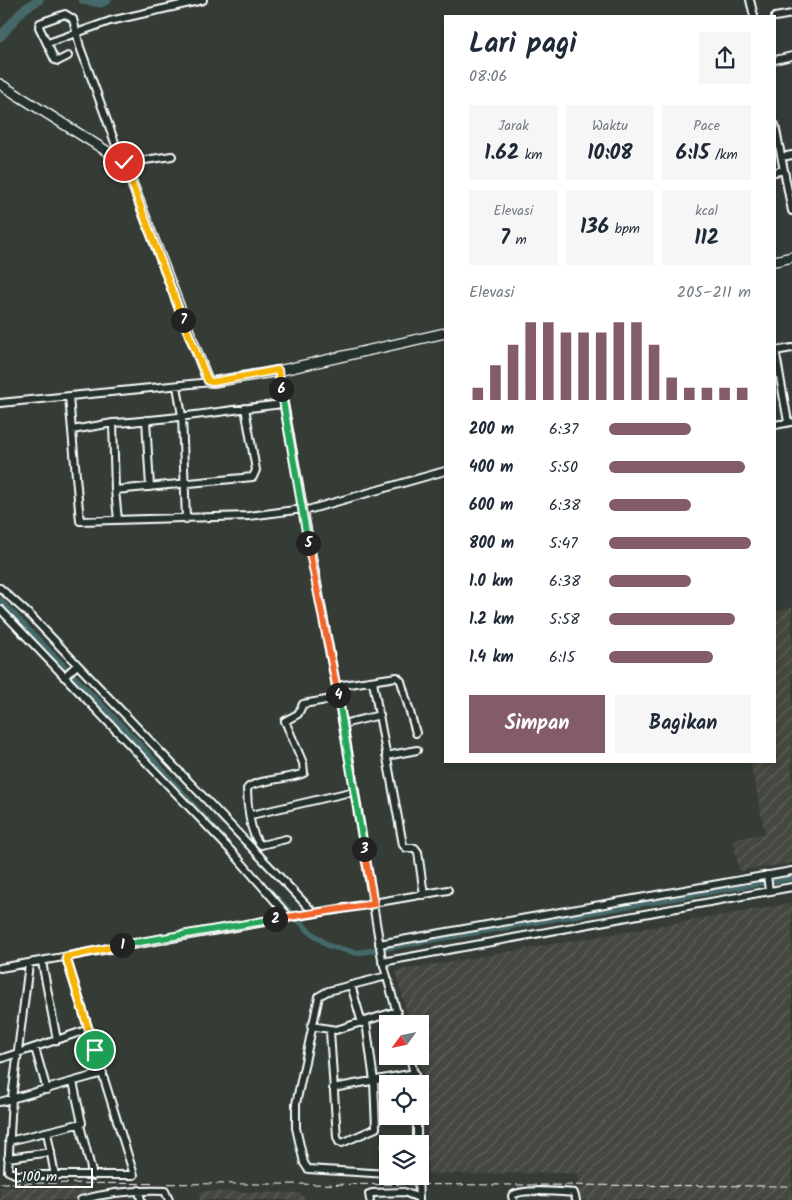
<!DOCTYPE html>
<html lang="id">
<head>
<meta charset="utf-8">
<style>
	:root { --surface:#fff; --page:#f6f6f7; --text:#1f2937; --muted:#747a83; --accent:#845c67 }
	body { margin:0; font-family:Kalam,sans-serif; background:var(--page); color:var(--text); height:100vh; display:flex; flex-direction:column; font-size:19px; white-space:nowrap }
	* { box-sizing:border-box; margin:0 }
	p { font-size:16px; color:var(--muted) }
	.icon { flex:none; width:28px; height:28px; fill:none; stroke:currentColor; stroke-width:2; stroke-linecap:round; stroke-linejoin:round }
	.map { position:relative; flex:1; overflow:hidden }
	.sheet { position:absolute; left:444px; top:15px; width:332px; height:748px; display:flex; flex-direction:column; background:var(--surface); border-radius:0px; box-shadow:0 2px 8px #0003 }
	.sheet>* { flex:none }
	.needle { width:32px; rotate:237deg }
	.tools { position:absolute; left:379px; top:1015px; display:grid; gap:10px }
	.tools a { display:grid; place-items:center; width:50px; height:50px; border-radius:0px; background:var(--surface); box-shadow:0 2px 8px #0003; font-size:25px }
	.scale { position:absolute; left:15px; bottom:12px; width:78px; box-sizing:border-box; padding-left:5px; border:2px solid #fff; border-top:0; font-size:14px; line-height:18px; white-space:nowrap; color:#fff; -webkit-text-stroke:4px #26332d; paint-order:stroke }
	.pin { position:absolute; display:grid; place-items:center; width:42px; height:42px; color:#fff; margin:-21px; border:2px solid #fff; border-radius:50%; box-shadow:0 1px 5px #0007 }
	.km { position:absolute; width:25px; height:25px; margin:-12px; border-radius:50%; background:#222; color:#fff; font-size:14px; line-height:25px; text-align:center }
	.round { display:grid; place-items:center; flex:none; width:52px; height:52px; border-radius:0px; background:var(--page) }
	.headline { display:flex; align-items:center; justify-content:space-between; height:85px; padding:0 25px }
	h1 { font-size:28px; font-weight:700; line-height:38px }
	.figures { display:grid; grid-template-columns:repeat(3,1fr); gap:8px; height:85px; padding:5px 25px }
	.figures div { display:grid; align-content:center; border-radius:0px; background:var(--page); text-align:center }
	.figures b { font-size:21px; font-weight:700 }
	.figures small { font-size:14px; font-weight:400 }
	.figures p { font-size:14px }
	.chart { height:140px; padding:10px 25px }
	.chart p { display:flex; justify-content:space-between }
	.chart svg { width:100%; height:90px; margin-top:5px; stroke:var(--accent); stroke-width:6 }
	.primary-button { display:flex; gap:10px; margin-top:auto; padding:10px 25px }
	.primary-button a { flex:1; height:58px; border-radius:0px; background:var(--accent); color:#fff; font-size:20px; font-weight:700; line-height:58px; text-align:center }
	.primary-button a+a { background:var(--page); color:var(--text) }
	ul { padding:0 25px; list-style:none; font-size:16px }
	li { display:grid; grid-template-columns:80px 60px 1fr; align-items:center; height:38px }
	li i { height:12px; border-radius:6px; background:var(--accent) }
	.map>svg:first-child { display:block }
	.industrial { fill:url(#industrial-furrows) }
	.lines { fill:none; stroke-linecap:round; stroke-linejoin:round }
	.canal { stroke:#45696a; stroke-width:5.5 }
	.river { stroke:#45696a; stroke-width:9 }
	.minor-casing { stroke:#fff; stroke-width:10 }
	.secondary-casing { stroke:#fff; stroke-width:12 }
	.minor { stroke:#26332d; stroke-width:6 }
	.secondary { stroke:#26332d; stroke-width:9 }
	.rail { stroke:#fff; stroke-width:1; stroke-dasharray:8 4; stroke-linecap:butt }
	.split-1-casing { stroke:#fff; stroke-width:10 }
	.split-2-casing { stroke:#fff; stroke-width:10 }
	.split-3-casing { stroke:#fff; stroke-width:10 }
	.split-4-casing { stroke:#fff; stroke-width:10 }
	.split-5-casing { stroke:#fff; stroke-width:10 }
	.split-6-casing { stroke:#fff; stroke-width:10 }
	.split-7-casing { stroke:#fff; stroke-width:10 }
	.split-8-casing { stroke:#fff; stroke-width:10 }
	.split-1 { stroke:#f5b400; stroke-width:6 }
	.split-2 { stroke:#22a559; stroke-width:6 }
	.split-3 { stroke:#f0652b; stroke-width:6 }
	.split-4 { stroke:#22a559; stroke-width:6 }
	.split-5 { stroke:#f0652b; stroke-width:6 }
	.split-6 { stroke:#22a559; stroke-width:6 }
	.split-7 { stroke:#f5b400; stroke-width:6 }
	.split-8 { stroke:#f5b400; stroke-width:6 }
</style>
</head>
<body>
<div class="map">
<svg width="792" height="1200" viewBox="0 0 792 1200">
	<defs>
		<pattern id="industrial-furrows" width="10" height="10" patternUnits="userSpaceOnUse" patternTransform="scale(1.25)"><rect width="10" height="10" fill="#44463f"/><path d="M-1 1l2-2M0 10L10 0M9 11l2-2" fill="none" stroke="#60625c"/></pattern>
	</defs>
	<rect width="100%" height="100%" fill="#343c35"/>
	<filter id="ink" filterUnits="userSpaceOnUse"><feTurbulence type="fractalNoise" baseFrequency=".02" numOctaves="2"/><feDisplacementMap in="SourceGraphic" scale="10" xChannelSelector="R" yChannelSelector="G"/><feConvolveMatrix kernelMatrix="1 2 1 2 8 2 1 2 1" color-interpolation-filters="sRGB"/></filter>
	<g filter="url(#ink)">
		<path class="industrial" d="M792 607V863L739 871 733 839 765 833 750 761H775V612Z
			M792 903V1200H580L578 1173 428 1174 427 1116 423 1070 419 1056 420 1024H410L395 971Z
			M0 1187H89L94 1196 83 1200H0Z
			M200 1191 301 1193 306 1200H200Z"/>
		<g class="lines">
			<path class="canal" d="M0 600 144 749 226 842
				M269 890 309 931 329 946 357 953 792 878"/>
			<path class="river" d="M83 0 101 3 107 0
				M0 37 24 9 39 0"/>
			<g class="minor-casing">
				<path id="minor" d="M750 0 754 16
					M775 17 792 14
					M48 43 110 21 203 0
					M68 56 58 61 55 60 39 27 40 23 65 14 73 19 80 47 121 159
					M775 60 792 56
					M775 125 792 211
					M782 157 792 155
					M122 161 145 160 172 156
					M775 172 784 170
					M775 349 788 422
					M775 351 792 348
					M278 371 350 762 382 959 400 1024
					M177 386 182 416 186 519
					M69 397 80 521 249 516 303 509
					M0 403 211 382
					M245 408 256 470 253 477 115 490 113 423C170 420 226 410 283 404
					M146 420 150 487
					M775 425 791 422
					M72 430 113 423
					M115 490 118 520
					M304 511 445 471
					M0 588 32 617 313 912
					M0 609 235 855 288 916
					M64 677 77 665
					M373 682 403 845 406 848H415L418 852 424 895
					M336 686 397 677 401 681 416 733
					M343 724 380 715
					M386 756 417 750
					M251 815 355 791
					M286 839 261 845C250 837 247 802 247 789 251 780 292 779 304 773L303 763 285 721 298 714 303 704 338 698
					M767 875 769 891
					M379 944 792 871
					M42 962 57 1040
					M382 962 792 887
					M29 964 12 1098 8 1171 17 1175H134L66 957
					M0 968 448 890
					M387 976 328 991 319 996 296 1104V1128L304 1163 308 1169 388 1174
					M351 985 362 1023
					M311 1026 336 1030 397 1011
					M330 1031 337 1137 339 1142 342 1143 376 1128 374 1081 366 1022
					M35 1048 47 1090
					M410 1056 416 1084
					M0 1059 89 1029
					M333 1088 415 1073
					M0 1102 103 1073
					M80 1125 93 1176
					M47 1132 55 1176
					M9 1141 82 1123 73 1082
					M417 1144V1116
					M386 1145 388 1166
					M8 1158 51 1152
					M418 1176 419 1200
					M139 1190 141 1200
					M81 1200C109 1192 136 1190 165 1191L169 1200
					M370 1200 369 1194 372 1193 404 1192 419 1198
					M513 1200 512 1196C520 1188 562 1192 574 1193L576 1200"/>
			</g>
			<g class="secondary-casing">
				<path id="secondary" d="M0 84 124 162 208 381 213 382 278 371 445 333
					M775 261 792 257"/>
			</g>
			<use href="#minor" class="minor"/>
			<use href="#secondary" class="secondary"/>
			<path class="rail" d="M0 1183 792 1186"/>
		</g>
	</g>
	<g class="lines" filter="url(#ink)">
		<g class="split-1-casing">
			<path id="split-1" d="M95 1050 66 957 122 945"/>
		</g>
		<g class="split-2-casing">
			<path id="split-2" d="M122 945 275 919"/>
		</g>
		<g class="split-3-casing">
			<path id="split-3" d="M275 919 374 904 364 849"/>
		</g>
		<g class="split-4-casing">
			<path id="split-4" d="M338 695 364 849"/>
		</g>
		<g class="split-5-casing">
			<path id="split-5" d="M308 543 338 695"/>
		</g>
		<g class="split-6-casing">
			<path id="split-6" d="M281 389 308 543"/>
		</g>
		<g class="split-7-casing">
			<path id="split-7" d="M183 320 208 381 213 382 278 370 281 389"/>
		</g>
		<g class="split-8-casing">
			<path id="split-8" d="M124 162 183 320"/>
		</g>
		<use href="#split-1" class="split-1"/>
		<use href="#split-2" class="split-2"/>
		<use href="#split-3" class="split-3"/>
		<use href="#split-4" class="split-4"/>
		<use href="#split-5" class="split-5"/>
		<use href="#split-6" class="split-6"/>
		<use href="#split-7" class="split-7"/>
		<use href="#split-8" class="split-8"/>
	</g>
</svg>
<div class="tools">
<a><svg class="needle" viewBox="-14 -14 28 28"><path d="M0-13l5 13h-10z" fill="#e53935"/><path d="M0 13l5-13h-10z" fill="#747a83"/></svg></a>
<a><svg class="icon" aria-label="locate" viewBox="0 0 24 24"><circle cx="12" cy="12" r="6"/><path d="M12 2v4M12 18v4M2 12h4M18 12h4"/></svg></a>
<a><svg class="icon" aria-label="layers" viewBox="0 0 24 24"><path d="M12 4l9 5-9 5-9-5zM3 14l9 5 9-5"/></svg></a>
</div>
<div class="scale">100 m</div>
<div class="pin" style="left:95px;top:1050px;background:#1e9e55"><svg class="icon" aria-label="arrive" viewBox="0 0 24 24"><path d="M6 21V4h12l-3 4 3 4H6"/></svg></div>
<div class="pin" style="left:124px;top:162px;background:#d93025"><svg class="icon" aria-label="check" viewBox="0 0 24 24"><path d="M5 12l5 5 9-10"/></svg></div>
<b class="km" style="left:122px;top:945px">1</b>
<b class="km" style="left:275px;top:919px">2</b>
<b class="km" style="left:364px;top:849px">3</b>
<b class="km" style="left:338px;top:695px">4</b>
<b class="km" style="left:308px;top:543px">5</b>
<b class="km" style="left:281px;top:389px">6</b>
<b class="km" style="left:183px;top:320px">7</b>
<section class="sheet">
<div class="headline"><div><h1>Lari pagi</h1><p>08:06</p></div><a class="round"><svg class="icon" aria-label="share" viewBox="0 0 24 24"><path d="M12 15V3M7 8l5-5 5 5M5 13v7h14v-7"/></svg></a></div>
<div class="figures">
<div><p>Jarak</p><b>1.62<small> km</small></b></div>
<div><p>Waktu</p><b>10:08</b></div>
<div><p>Pace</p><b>6:15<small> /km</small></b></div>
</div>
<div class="figures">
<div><p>Elevasi</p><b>7<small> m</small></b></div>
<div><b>136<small> bpm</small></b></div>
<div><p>kcal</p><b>112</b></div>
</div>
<div class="chart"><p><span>Elevasi</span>205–211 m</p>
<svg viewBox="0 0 160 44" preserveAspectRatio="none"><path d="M5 44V38M15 44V27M25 44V17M35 44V6M45 44V6M55 44V11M65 44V11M75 44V11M85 44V6M95 44V6M105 44V17M115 44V33M125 44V38M135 44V38M145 44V38M155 44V38"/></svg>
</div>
<ul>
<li><b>200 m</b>6:37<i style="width:58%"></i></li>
<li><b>400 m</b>5:50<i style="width:96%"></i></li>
<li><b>600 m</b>6:38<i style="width:58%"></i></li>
<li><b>800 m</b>5:47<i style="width:100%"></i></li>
<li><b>1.0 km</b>6:38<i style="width:58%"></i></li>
<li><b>1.2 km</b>5:58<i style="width:89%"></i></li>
<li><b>1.4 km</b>6:15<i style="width:73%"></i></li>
</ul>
<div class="primary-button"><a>Simpan</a><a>Bagikan</a></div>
</section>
</div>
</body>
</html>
